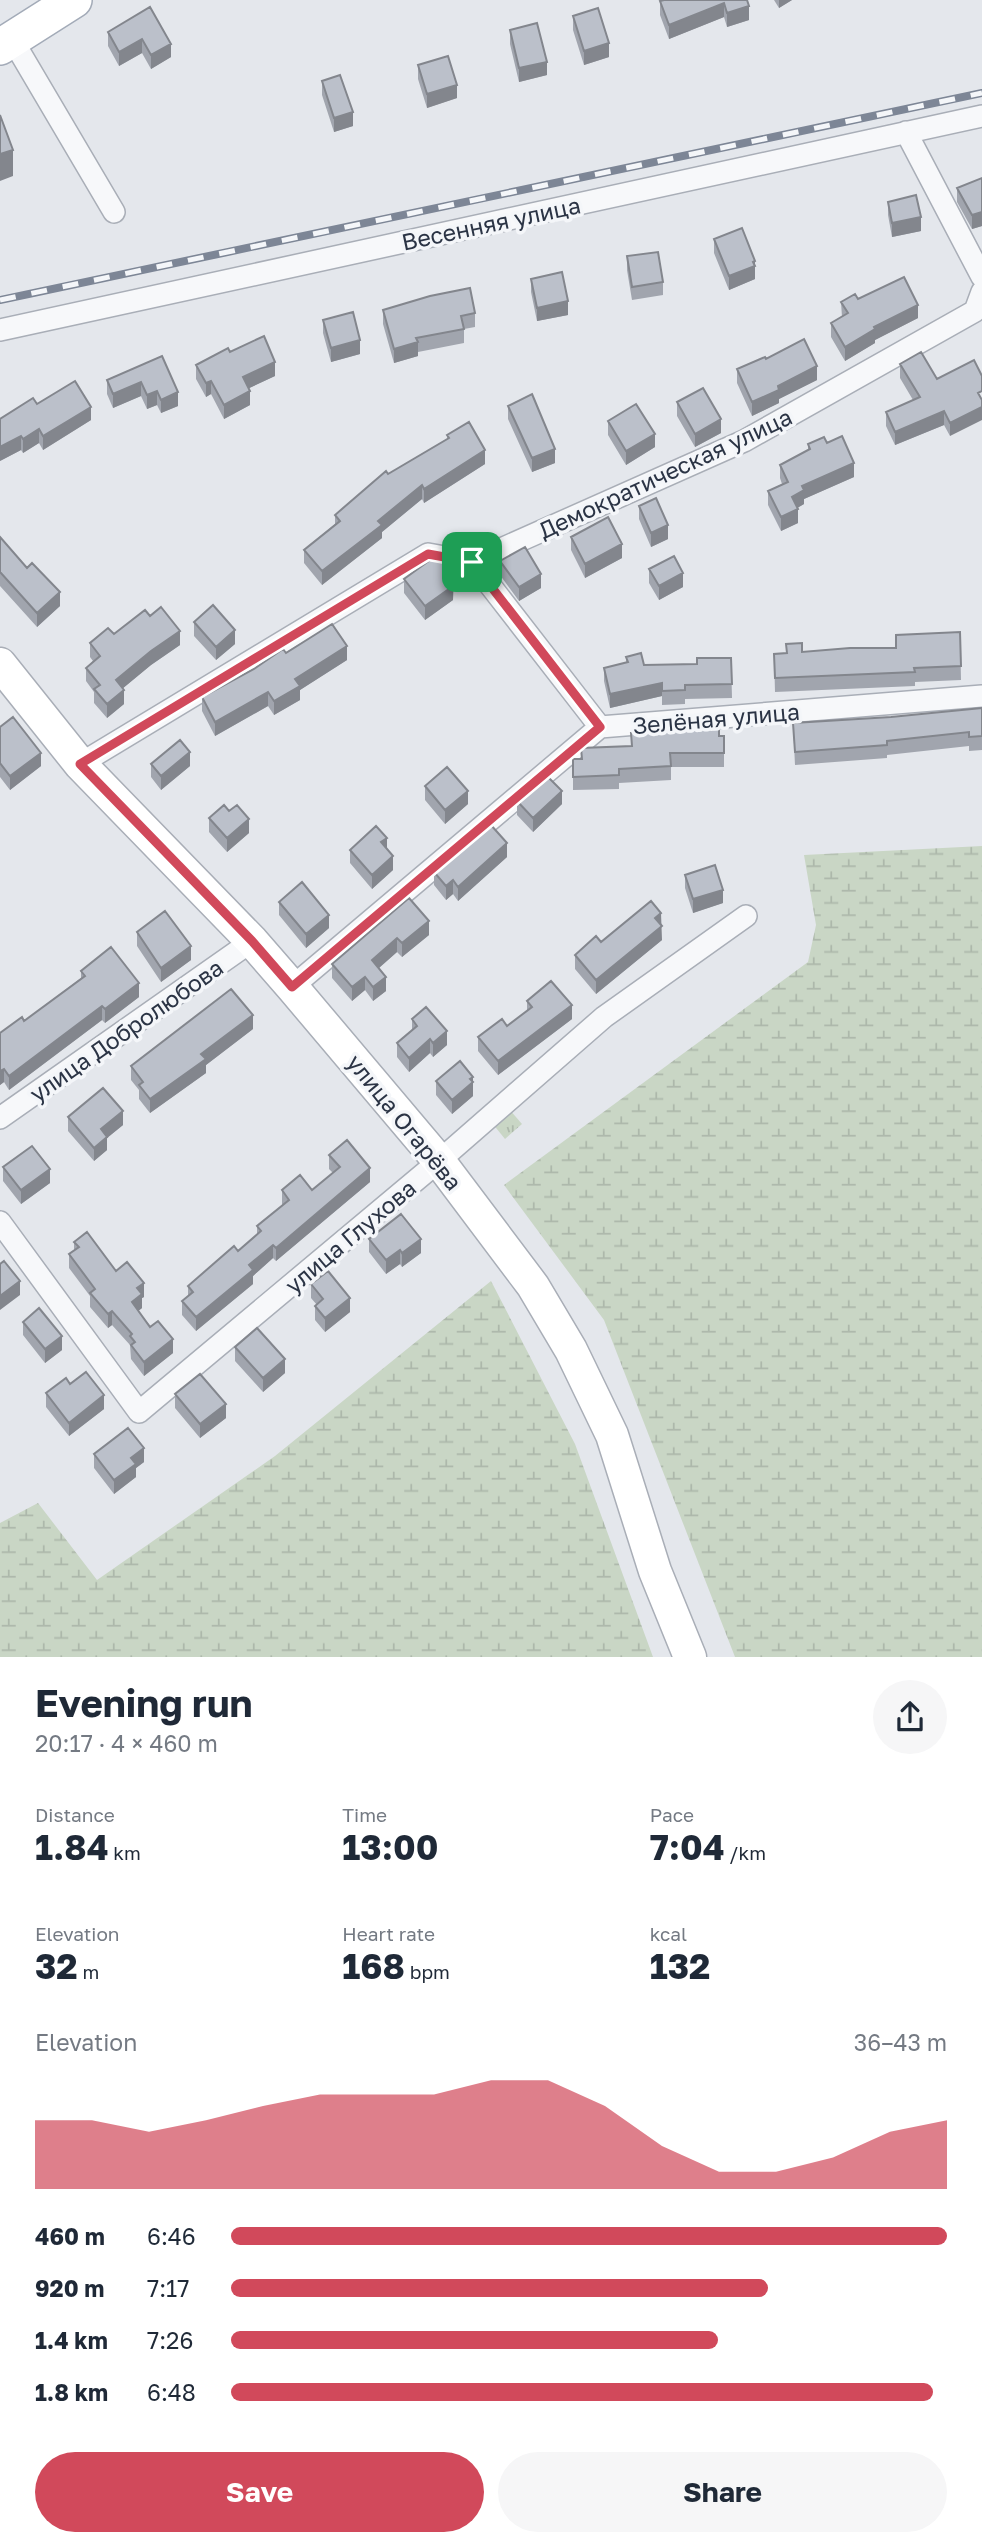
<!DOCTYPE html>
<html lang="en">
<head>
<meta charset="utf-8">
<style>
	:root { --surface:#fff; --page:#f6f6f7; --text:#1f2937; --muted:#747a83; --accent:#d1495b }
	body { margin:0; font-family:"Golos Text",sans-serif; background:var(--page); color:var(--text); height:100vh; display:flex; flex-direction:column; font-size:26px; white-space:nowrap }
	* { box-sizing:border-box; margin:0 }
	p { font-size:23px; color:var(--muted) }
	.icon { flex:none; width:38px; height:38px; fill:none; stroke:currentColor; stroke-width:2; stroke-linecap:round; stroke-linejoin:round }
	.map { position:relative; height:1657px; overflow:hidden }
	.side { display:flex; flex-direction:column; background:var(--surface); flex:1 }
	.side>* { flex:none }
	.pin { position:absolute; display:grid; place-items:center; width:60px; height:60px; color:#fff; margin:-30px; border-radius:14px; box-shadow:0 4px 10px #0006 }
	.round { display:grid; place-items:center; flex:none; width:74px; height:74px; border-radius:37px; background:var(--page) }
	.overview { display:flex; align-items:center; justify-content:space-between; height:119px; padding:0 35px }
	h1 { font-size:38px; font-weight:700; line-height:52px }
	.figures { display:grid; grid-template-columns:repeat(3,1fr); gap:10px; height:119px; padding:7px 35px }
	.figures div { display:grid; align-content:center }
	.figures b { font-size:35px; font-weight:700 }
	.figures small { font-size:19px; font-weight:400 }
	.figures p { font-size:19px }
	.chart { height:196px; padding:14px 35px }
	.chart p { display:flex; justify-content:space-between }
	.chart svg { width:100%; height:126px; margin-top:7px; fill:var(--accent); opacity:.7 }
	.primary-button { display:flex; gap:14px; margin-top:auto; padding:14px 35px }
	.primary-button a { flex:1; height:80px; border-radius:42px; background:var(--accent); color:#fff; font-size:28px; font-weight:700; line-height:80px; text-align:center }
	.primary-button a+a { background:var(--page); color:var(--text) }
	ul { padding:0 35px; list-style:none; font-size:23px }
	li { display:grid; grid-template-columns:112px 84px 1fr; align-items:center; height:52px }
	li i { height:18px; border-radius:9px; background:var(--accent) }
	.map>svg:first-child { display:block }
	.wetland { fill:url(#wetland-marsh) }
	.park { fill:url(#park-tufts) }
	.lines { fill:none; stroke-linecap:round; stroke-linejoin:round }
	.minor-casing { stroke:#a9aeb7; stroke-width:24 }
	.secondary-casing { stroke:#a9aeb7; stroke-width:35 }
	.primary-casing { stroke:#a3abb8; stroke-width:38 }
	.minor { stroke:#f7f8fa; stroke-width:21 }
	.secondary { stroke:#fff; stroke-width:32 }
	.primary { stroke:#fff; stroke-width:35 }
	.rail-casing { stroke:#7d8696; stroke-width:8 }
	.rail { stroke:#f4f6f9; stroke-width:5; stroke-dasharray:16; stroke-linecap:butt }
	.wall { fill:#a1a5ae }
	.shaded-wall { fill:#83868d }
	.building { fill:#bbc0ca; stroke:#83868d; stroke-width:2 }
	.route-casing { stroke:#fff; stroke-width:14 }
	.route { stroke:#d1495b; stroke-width:9 }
	.labels { text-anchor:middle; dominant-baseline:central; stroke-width:7; stroke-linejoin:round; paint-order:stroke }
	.street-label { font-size:23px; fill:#2b3445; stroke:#f4f6f9 }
</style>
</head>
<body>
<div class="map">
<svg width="982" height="1657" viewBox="0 0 982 1657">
	<defs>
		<pattern id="wetland-marsh" width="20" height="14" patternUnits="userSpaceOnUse" patternTransform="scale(1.75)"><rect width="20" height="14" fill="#c9d6c5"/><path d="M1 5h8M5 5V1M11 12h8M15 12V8" fill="none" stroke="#adb8ab"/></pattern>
		<pattern id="park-tufts" width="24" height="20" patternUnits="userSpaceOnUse" patternTransform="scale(1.75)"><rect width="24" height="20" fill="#c9d6c5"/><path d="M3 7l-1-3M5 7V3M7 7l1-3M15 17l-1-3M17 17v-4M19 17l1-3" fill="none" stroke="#adb8ab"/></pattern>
	</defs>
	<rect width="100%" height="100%" fill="#e4e7ec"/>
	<path class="wetland" d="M982 846V1657H735L604 1320 504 1185 808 962 816 925 804 855Z
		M491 1281 575 1444 653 1657H0V1523L38 1503 97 1580 275 1456Z"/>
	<path class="park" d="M509 1109 522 1124 505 1139 492 1123Z"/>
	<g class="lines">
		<g class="minor-casing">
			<path id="minor" d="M12 39 114 212
				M906 132 982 277
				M0 330 982 116
				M472 562 600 727
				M80 764 428 554 472 562 744 441 975 311 982 292
				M292 987 600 727 982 696
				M0 1118 252 941
				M0 1222 139 1412 439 1161 604 1017 746 916"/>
		</g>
		<g class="secondary-casing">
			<path id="secondary" d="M0 664 80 764 252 941 292 987 439 1161 533 1286 571 1350 612 1435 655 1571 690 1657"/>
		</g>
		<g class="primary-casing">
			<path id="primary" d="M0 47 74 0"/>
		</g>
		<use href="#minor" class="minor"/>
		<use href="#secondary" class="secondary"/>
		<use href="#primary" class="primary"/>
		<g class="rail-casing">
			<path id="rail" d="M0 300 982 93"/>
		</g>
		<use href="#rail" class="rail"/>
	</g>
	<path class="wall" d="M747 0 749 20 727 27 724 17 669 39 660 15V1Z
		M774 0H792L779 8Z
		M573 16 609 57 584 65 573 30Z
		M510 30 547 75 519 82 510 44Z
		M108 32 171 44V57L151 69 142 53 119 66 108 46Z
		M418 65 457 98 427 108 418 79Z
		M322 81 353 126 334 132 322 95Z
		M982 178V226L972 229 957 202V188Z
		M888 202 921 231 892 237 888 215Z
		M714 239 755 274V279L729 290 714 253Z
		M627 256 663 282V295L632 300 627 270Z
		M531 279 568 315 537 321 531 292Z
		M858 299 918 318 875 340V343L845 361 831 337V323L842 317 841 302Z
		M383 310 475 313V327L464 329V343L418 352V356L394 363 383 324Z
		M323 320 360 354 331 362 323 333Z
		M230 352 275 376 249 388 250 405 224 419 211 394 206 397 196 379V365Z
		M162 356 178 406 161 413 157 405 147 409 141 396 113 408 107 394V380Z
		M766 359 817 380 779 399V403L752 416 737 383V369Z
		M900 364 937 379 982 376 950 436 944 425 895 445 886 426V412L913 400 900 378Z
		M677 402 721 433 695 447 677 416Z
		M37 404 91 420 43 450 39 443 23 453 21 450 0 461Z
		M508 406 555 463 532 472 508 419Z
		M608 421 655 447 626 465 608 435Z
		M447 435 485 464 424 503 422 499 382 532V538L322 585 304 563V550L335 524V515L388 474 447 439Z
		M827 443 854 477 804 499V504L797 508 798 523 781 531 768 505V491L782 484 780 478V465L808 450V444Z
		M639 506 668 539 651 547 639 519Z
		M0 537 60 606 37 627 0 586Z
		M571 537 622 558 585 578 571 550Z
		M500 561 541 588 519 601 500 575Z
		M649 569 683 587 659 600 649 583Z
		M404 579 454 589 453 590V600L425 620 404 593Z
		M150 616 180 645 151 665 123 688 124 704 107 718 94 703V692L86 681V668L93 661 90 657V643L114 634Z
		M194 622 235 644 216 660 194 636Z
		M960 632 961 680 915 682V686L775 692 774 654 896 648Z
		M286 653 347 660 300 690V700L274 715 268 706 215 736 202 711V697Z
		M626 657 644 665 697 664 731 658 732 698 685 699V704L662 705V696L610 708 604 681V668L626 663Z
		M982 708V750L969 751V746L887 755V758L795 765 793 723 891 717Z
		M0 727 41 766 10 790 0 777Z
		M631 733 724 736V767H671V780L619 783V789L573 790V759H581L631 746Z
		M151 764 190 766 161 790 151 777Z
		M425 786 468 804 445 824 425 800Z
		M517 801 562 804 533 832 517 815Z
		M229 811 249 833 227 852 209 832V818Z
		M467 843 507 857 458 901 453 894 446 900 434 885V872L467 846Z
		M387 849 393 870 372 889 350 863V850Z
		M685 875 723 903 693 913 685 888Z
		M409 898 429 935 402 957 397 952 379 968 386 991 373 1001 365 990 352 1001 332 978V964Z
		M279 902 329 928 306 948 279 915Z
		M137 932 191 960 161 982 137 946Z
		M662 940 596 994 575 969V955L601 942Z
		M81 971 139 997 105 1023 102 1020 9 1090 4 1082 0 1085V1033L24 1021 81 978Z
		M527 1001 572 1019 498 1075 478 1051V1037L507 1026 527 1011Z
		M412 1019 447 1045 433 1057 430 1053 409 1072 397 1057V1043L412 1031Z
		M253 1029 206 1065V1073L150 1113 139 1099V1090L131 1080V1066Z
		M436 1081 473 1082V1096L452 1114 436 1095Z
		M68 1117 123 1125 107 1138V1150L94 1161 68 1131Z
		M329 1155 370 1182 276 1261 273 1258 253 1276V1284L196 1331 182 1315V1301L188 1296V1286L238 1251 257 1234V1226L283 1205 282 1204V1190H312L333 1173 329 1169Z
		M3 1167 50 1183 21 1204 3 1181Z
		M369 1239 421 1253 402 1267 400 1264 386 1274 369 1252Z
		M74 1242 116 1271 144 1297 142 1298V1308L138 1311 173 1353 144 1376 131 1359 130 1345 112 1325 108 1328 90 1307V1296L69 1268V1254L74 1250Z
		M311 1284 350 1312 325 1332 315 1320V1306L317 1305 311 1298Z
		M23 1322 62 1350 45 1363 23 1335Z
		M235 1347 285 1373 263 1392 235 1361Z
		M70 1384 104 1409 69 1436 46 1407V1393Z
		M175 1394 226 1418 200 1438 175 1408Z
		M94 1454 144 1462 136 1468V1477L114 1494 94 1468Z"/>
	<path class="shaded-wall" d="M779 0H792L779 8Z
		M724 3V17L669 39V25Z
		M749 6V20L727 27V13Z
		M142 39V53L119 66V52Z
		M609 43V57L584 65V51Z
		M171 44V57L151 69V55Z
		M547 62V75L519 82V68Z
		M457 85V98L427 108V94Z
		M353 112V126L334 132V118Z
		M13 150V176L0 181V154Z
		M982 212V226L972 229V215Z
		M921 217V231L892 237V223Z
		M755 261V279L729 290V276Z
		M568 301V315L537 321V308Z
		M918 305V318L875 340V343L845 361V347L874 327Z
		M360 340V354L331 362V348Z
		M418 342V356L394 363V349Z
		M275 362V376L243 391V377Z
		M817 366V380L779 399V403L752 416V402L778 386Z
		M211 381V394L206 397V383Z
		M141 382V396L113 408V394Z
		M157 391V405L147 409V395Z
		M250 391V405L224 419V405Z
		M178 392V406L161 413V400Z
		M91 407V420L43 450V436Z
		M982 407V420L950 436V423Z
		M944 411V425L895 445V432Z
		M721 419V433L695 447V434Z
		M39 429V443L23 453V439Z
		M655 434V447L626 465V451Z
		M21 436V450L0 461V447Z
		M555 449V463L532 472V458Z
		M485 450V464L424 503V489Z
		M854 463V477L804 499V504L792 511V497L802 486Z
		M422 485V499L382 532V538L322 585V571L378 521Z
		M798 509V523L781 531V517Z
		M668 525V539L651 547V533Z
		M622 544V558L585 578V564Z
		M683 573V587L659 600V586Z
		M541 574V588L519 601V587Z
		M454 575 453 600 425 620V606L448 579Z
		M60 592V606L37 627V613Z
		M235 630V644L216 660V647Z
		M180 631V645L151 665 116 694V680L151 651Z
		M347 646V660L300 690V700L274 715V701L295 679Z
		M662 683V696L610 708V694Z
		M124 690V704L107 718V704Z
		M268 692V706L215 736V722Z
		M190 752V766L161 790V776Z
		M41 753V766L10 790V776Z
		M468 791V804L445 824V810Z
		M562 791V804L533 832V818Z
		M249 819V833L227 852V838Z
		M387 838V852L381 842Z
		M507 843V857L458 901V887Z
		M393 856V870L372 889V875Z
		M453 880V894L446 900V886Z
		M723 890V903L693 913V899Z
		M661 913 662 940 596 994V980L655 918Z
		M329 915V928L306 948V934Z
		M429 921V935L402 957V943Z
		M397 938V952L372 974V960Z
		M191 946V960L161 982V968Z
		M365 977V990L352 1001V987Z
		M386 977V991L373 1001V987Z
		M139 983V997L105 1023V1009Z
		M572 1005V1019L498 1075V1061Z
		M102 1006V1020L9 1090V1076Z
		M253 1015V1029L206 1065V1073L150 1113V1099L201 1054Z
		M447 1031V1045L433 1057V1043Z
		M430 1039V1053L409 1072V1058Z
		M4 1069V1082L0 1085V1071Z
		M473 1077V1096L452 1114V1100Z
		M123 1111V1125L107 1138V1150L94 1161V1148L101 1129Z
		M370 1168V1182L276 1261V1248Z
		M50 1169V1183L21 1204V1190Z
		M421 1239V1253L402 1267V1253Z
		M273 1245V1258L253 1276V1284L196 1331V1317L249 1265Z
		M400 1250V1264L386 1274V1260Z
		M20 1281V1295L0 1310V1296Z
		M144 1283V1297L142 1298V1308L132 1316V1302L137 1288Z
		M350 1298V1312L325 1332V1318Z
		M112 1311V1325L108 1328V1314Z
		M62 1336V1350L45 1363V1349Z
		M173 1339V1353L144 1376V1362Z
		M285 1359V1373L263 1392V1378Z
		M104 1395V1409L69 1436V1423Z
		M226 1404V1418L200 1438V1424Z
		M144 1448V1462L136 1468V1477L114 1494V1480L131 1458Z"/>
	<path class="building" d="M664 0H747L749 6 727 13 724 3 669 25 660 1Z
		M150 7 171 44 151 55 142 39 119 52 108 32Z
		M598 8 609 43 584 51 573 16Z
		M537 23 547 62 519 68 510 30Z
		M448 56 457 85 427 94 418 65Z
		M340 75 353 112 334 118 322 81Z
		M0 115 13 150 0 154Z
		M982 178V212L972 215 957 188Z
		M916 195 921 217 892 223 888 202Z
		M742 228 755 261 753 262 755 266 729 276 714 239Z
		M658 252 663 282 632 287 627 256Z
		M562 272 568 301 537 308 531 279Z
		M904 277 918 305 874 327 875 329 845 347 831 323 848 313 841 302 855 294 858 299Z
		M470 288 475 313 461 316 464 329 416 338 418 342 394 349 383 310 430 296Z
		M353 312 360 340 331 348 323 320Z
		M264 336 275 362 243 377 250 391 224 405 211 381 206 383 196 365 228 348 230 352Z
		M804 339 817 366 778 386 779 390 752 402 737 369 765 357 766 359Z
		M921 352 937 379 974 360 982 376V391L978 393 982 400V407L950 423 944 411 895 432 886 412 920 397 900 364Z
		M162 356 178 392 161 400 157 391 147 395 141 382 113 394 107 380Z
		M75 381 91 407 43 436 39 429 23 439 21 436 0 447V419L33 398 37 404Z
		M703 388 721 419 695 434 677 402Z
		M532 394 555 449 532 458 508 406Z
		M636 404 655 434 626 451 608 421Z
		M469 422 485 450 424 489 422 485 378 521 382 525 322 571 304 550 340 521 335 515 386 471 388 474 449 438 447 435Z
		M842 436 854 463 802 486 804 490 792 497 798 509 781 517 768 491 788 482 780 465 810 449 808 444 824 437 827 443Z
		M656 498 668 525 651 533 639 506Z
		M608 517 622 544 585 564 571 537Z
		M0 537 27 568 32 563 60 592 37 613 0 572Z
		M525 547 541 574 519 587 500 561Z
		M437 555 440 556 454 575 448 579 453 586 425 606 404 579Z
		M674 556 683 573 659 586 649 569Z
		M213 605 235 630 216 647 194 622Z
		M161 607 180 631 151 651 116 680 124 690 107 704 94 689 100 685 86 668 100 656 90 643 108 628 114 634 145 610 150 616Z
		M332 624 347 646 295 679 300 686 274 701 268 692 215 722 202 697 254 669 283 649 286 653Z
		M960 632 961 666 914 668 915 672 775 678 774 654 787 653 786 644 802 643V652L850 648H896V635Z
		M641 653 644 665 697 664V658H731L732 684 685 685V690L662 691V683L610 694 604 668 628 662 626 657Z
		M982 708V736L969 737V732L887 741V745L795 752 793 723 891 717Z
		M13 717 41 753 10 776 0 763V727Z
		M683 727H719V736H724V753H670L671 766 619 769V775L573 777V759H582L581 748 632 746 631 733 683 730Z
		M180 740 190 752 161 776 151 764Z
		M447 767 468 791 445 810 425 786Z
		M547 776 562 791 533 818 517 801Z
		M224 805 229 811 237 805 249 819 227 838 209 818Z
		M490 824 507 843 458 887 453 880 446 886 434 872 469 845 467 843Z
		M376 826 387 838 381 842 393 856 372 875 350 850Z
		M715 865 723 890 693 899 685 875Z
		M302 882 329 915 306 934 279 902Z
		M409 898 429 921 402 943 397 938 372 960 386 977 373 987 365 977 352 987 332 964Z
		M651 901 661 913 655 918 662 926 596 980 575 955 596 936 601 942Z
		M165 911 191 946 161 968 137 932Z
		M111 947 139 983 105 1009 102 1006 9 1076 4 1069 0 1071V1033L22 1017 24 1021 85 976 81 971Z
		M551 981 572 1005 498 1061 478 1037 502 1019 507 1026 532 1007 527 1001Z
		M231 989 253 1015 201 1054 206 1059 150 1099 139 1085 143 1082 131 1066Z
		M426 1007 447 1031 433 1043 430 1039 409 1058 397 1043 417 1026 412 1019Z
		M460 1061 473 1077 470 1079 473 1082 452 1100 436 1081Z
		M103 1088 123 1111 101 1129 107 1137 94 1148 68 1117Z
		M347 1140 370 1168 276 1248 273 1245 249 1265 253 1270 196 1317 182 1301 193 1292 188 1286 234 1246 238 1251 261 1231 257 1226 289 1200 282 1190 300 1175 312 1190 340 1167 329 1155Z
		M32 1146 50 1169 21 1190 3 1167Z
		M401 1214 421 1239 402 1253 400 1250 386 1260 369 1239Z
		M87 1232 116 1271 127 1262 144 1283 137 1288 142 1294 132 1302 150 1327 158 1321 173 1339 144 1362 131 1345 135 1342 130 1336 132 1334 112 1311 108 1314 90 1293 95 1289 69 1254 79 1247 74 1242Z
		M4 1261 20 1281 0 1296V1264Z
		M328 1271 350 1298 325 1318 315 1306 323 1299 311 1284Z
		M39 1308 62 1336 45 1349 23 1322Z
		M257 1328 285 1359 263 1378 235 1347Z
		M86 1372 104 1395 69 1423 46 1393 66 1378 70 1384Z
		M200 1374 226 1404 200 1424 175 1394Z
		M128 1428 144 1448 131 1458 136 1464 114 1480 94 1454Z"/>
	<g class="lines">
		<g class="route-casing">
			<path id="route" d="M428 554 472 562 600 727 292 987 252 941 80 764Z"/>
		</g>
		<use href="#route" class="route"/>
	</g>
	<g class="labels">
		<g class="street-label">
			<text transform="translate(491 223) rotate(-12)">Весенняя улица</text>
			<text transform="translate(665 473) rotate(-25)">Демократическая улица</text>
			<text transform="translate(716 718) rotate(-5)">Зелёная улица</text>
			<text transform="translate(126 1030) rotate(-35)">улица Добролюбова</text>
			<text transform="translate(405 1122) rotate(51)">улица Огарёва</text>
			<text transform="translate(350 1236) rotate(-40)">улица Глухова</text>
		</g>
	</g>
</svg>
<div class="pin" style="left:472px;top:562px;background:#1e9e55"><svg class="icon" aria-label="arrive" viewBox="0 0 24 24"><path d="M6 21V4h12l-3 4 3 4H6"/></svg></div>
</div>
<section class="side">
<div class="overview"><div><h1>Evening run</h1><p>20:17 · 4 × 460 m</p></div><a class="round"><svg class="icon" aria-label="share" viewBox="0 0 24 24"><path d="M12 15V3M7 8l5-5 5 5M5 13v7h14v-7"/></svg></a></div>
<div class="figures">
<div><p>Distance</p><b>1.84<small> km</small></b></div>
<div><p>Time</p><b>13:00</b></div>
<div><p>Pace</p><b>7:04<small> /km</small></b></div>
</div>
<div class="figures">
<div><p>Elevation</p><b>32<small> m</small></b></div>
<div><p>Heart rate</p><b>168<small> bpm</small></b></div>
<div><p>kcal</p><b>132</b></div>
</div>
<div class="chart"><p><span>Elevation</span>36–43 m</p>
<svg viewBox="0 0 160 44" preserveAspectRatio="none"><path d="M0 44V20L10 20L20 24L30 20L40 15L50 11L60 11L70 11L80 6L90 6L100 15L110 29L120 38L130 38L140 33L150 24L160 20V44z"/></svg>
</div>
<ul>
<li><b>460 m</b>6:46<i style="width:100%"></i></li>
<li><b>920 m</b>7:17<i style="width:75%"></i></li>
<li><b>1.4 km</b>7:26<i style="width:68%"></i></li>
<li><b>1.8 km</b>6:48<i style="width:98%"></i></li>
</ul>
<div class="primary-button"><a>Save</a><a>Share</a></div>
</section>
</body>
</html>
